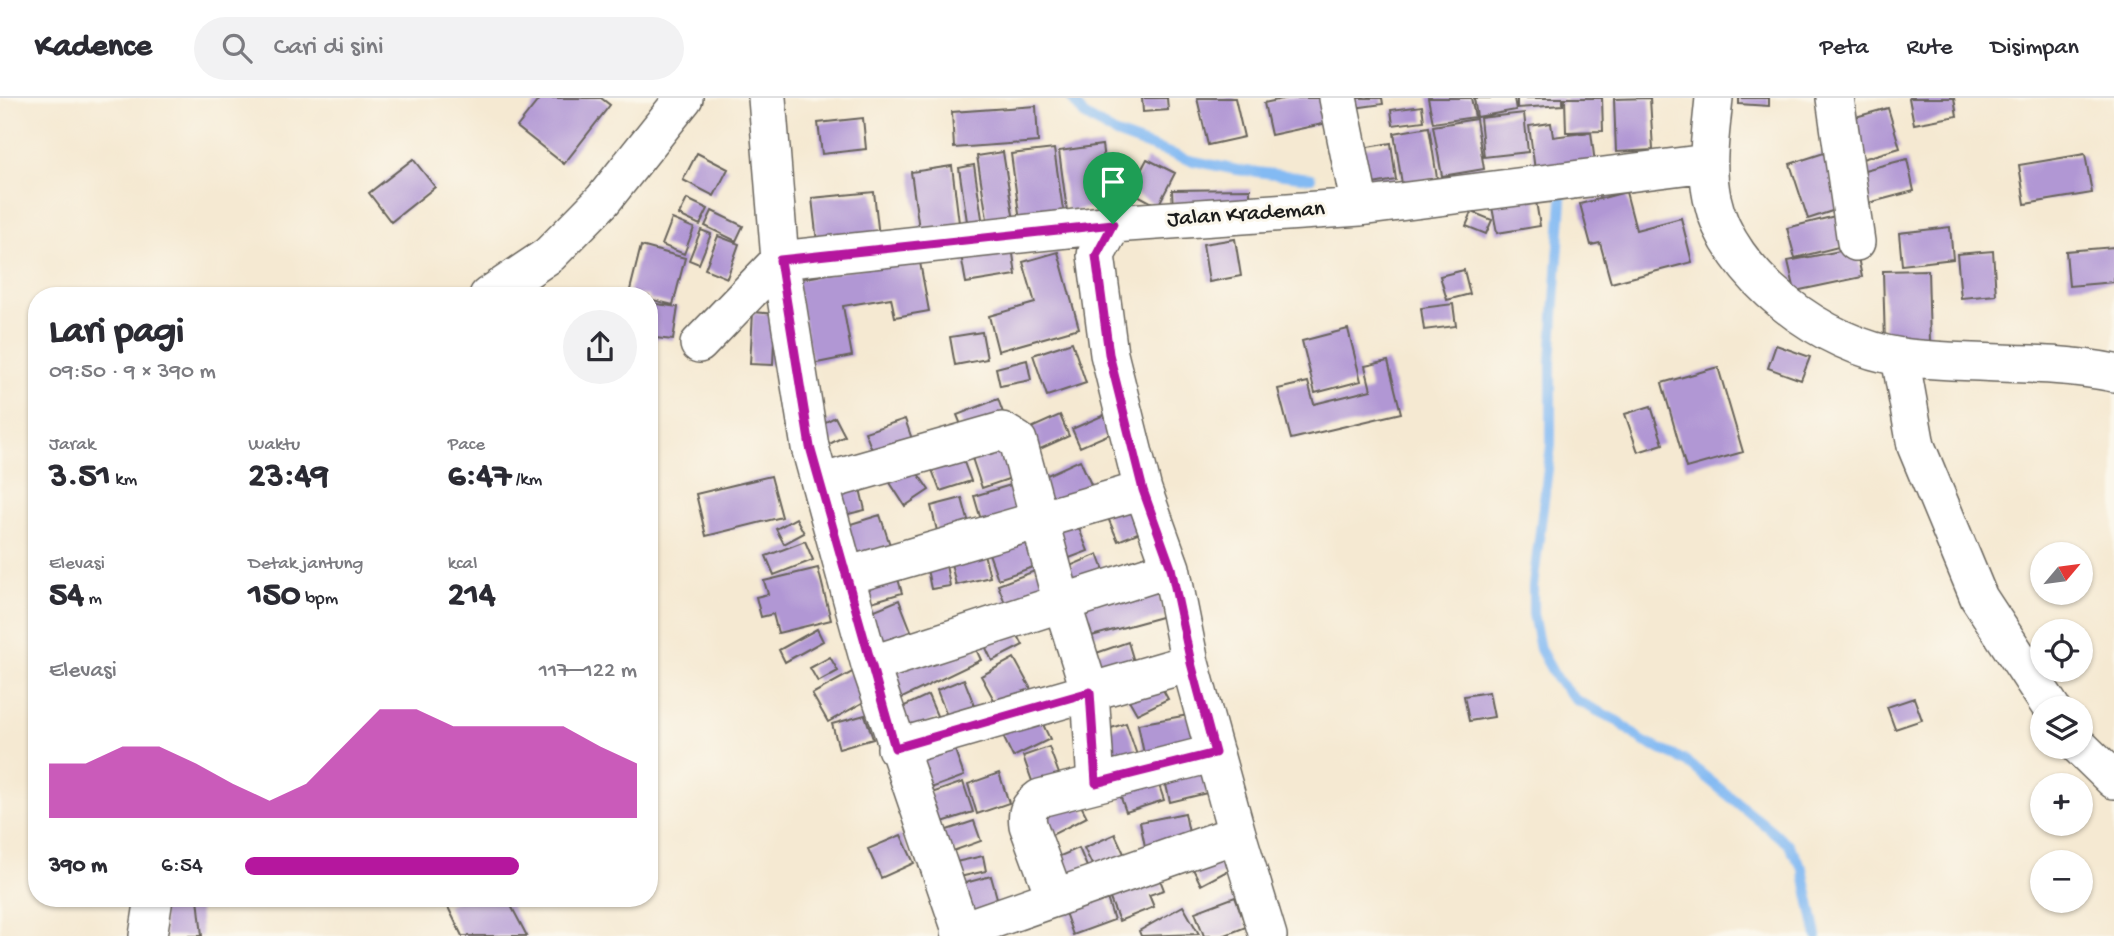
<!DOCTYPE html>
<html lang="id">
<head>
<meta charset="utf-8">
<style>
	:root { --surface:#fff; --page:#f2f2f3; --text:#2b2b33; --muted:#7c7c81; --line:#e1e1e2; --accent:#b5179e }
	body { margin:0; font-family:"Gochi Hand",sans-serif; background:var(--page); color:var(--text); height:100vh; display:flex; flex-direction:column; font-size:26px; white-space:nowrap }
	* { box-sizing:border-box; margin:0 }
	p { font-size:23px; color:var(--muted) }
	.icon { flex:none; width:38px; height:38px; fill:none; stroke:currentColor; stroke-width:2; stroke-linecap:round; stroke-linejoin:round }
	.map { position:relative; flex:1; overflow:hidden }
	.drawer { position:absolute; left:28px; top:189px; width:630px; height:620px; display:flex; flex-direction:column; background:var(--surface); border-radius:28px; box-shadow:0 2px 5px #0004 }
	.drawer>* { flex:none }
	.needle { width:46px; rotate:61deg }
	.tools { position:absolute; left:2030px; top:444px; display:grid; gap:14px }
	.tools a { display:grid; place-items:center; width:63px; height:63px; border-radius:50%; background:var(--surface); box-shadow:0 2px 5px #0004; font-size:35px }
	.pin { position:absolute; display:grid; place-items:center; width:60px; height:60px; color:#fff; margin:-72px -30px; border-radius:50% 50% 50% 0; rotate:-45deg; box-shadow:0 0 7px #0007 }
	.pin .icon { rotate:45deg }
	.round { display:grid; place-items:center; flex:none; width:74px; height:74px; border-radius:37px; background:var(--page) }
	.headline { display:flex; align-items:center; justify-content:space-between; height:119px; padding:0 21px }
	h1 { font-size:38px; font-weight:700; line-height:52px }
	.figures { display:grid; grid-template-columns:repeat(3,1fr); gap:10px; height:119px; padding:7px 21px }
	.figures div { display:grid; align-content:center }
	.figures b { font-size:35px; font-weight:700 }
	.figures small { font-size:19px; font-weight:400 }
	.figures p { font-size:19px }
	.chart { height:196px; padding:14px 21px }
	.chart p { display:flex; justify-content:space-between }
	.chart svg { width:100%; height:126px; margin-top:7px; fill:var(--accent); opacity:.7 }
	ul { padding:0 21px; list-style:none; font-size:23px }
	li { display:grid; grid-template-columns:112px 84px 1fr; align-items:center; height:52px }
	li i { height:18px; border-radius:9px; background:var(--accent) }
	header { display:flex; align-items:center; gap:42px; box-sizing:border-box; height:98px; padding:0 35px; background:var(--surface); border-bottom:2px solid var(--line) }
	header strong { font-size:33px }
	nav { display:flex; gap:38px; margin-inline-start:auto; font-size:24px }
	.search { width:490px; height:63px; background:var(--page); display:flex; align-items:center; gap:18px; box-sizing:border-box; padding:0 24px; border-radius:38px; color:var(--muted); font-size:26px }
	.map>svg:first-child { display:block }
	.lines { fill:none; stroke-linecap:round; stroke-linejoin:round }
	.stream { stroke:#83baf3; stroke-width:10 }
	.building { fill:#b197d4 }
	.minor-casing { stroke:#68645c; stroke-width:40 }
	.minor { stroke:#fff; stroke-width:37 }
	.route-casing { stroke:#fff; stroke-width:14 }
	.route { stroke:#b5179e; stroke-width:9 }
	.labels { text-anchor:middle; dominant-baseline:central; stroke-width:6; stroke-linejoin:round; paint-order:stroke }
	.street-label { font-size:23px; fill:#1c1c1c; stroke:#fbf7ec }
</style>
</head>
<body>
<header>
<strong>Kadence</strong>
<div class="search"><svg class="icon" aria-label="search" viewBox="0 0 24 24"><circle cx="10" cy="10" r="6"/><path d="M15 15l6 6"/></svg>Cari di sini</div>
<nav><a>Peta</a><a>Rute</a><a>Disimpan</a></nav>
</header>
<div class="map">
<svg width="2114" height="838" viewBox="0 0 2114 838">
	<rect width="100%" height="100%" fill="#fbf7ec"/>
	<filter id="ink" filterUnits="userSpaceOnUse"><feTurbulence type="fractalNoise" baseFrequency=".0143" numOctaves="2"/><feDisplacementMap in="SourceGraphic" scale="14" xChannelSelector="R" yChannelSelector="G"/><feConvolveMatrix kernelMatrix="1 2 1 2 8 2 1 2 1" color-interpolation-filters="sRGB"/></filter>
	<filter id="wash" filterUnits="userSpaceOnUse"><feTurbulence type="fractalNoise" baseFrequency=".00686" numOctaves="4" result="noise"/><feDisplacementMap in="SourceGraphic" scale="28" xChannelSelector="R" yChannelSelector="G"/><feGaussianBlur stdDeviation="1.57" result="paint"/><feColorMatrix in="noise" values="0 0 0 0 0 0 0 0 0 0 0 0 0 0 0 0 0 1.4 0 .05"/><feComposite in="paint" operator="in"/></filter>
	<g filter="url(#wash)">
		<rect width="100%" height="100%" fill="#f5e9d2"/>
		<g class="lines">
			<path class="stream" d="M1071 0 1084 17 1116 36 1189 62 1237 72 1311 80
				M1562 102 1551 262V347L1533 488V516L1540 551 1556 580 1576 602 1619 624 1642 643 1686 663 1788 746 1803 771 1817 838"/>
		</g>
		<g id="blocks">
			<path class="building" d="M540 0H601L610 7 564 66 517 29Z
				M1142 0H1167L1168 12 1143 14Z
				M1197 0H1235L1244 39 1208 47Z
				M1287 0H1327L1332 24 1271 37 1264 5Z
				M1345 0H1382L1383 6 1346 11Z
				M1428 0H1471L1475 19 1433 25Z
				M1474 0H1514L1516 12 1477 19Z
				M1517 0H1563V7L1517 10Z
				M1565 0H1602L1603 33 1566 34Z
				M1650 0 1653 52 1616 54 1614 1Z
				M1739 0H1769V8L1739 6Z
				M1909 0H1954L1957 18 1914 26Z
				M1036 8 1038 44 954 50 952 14Z
				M1422 8 1424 23 1393 27 1391 12Z
				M1888 10 1900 50 1852 64 1841 23Z
				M1524 15 1528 54 1484 59 1480 20Z
				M863 20 866 51 822 56 818 25Z
				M1476 21 1484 71 1442 78 1433 28Z
				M1551 25 1553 39 1591 34 1595 65 1535 72 1529 28Z
				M1429 29 1437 80 1402 86 1394 35Z
				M1391 45 1396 82 1367 87 1362 50Z
				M1102 47 1110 107 1067 113 1059 53Z
				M1054 51 1064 118 1020 123 1011 56Z
				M1003 54 1014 123 988 127 977 58Z
				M697 55 728 71 714 98 683 82Z
				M1824 55 1841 110 1808 121 1790 66Z
				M2085 56 2092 95 2025 106 2019 67Z
				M413 61 435 89 391 124 369 95Z
				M1147 61 1175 75 1158 108 1130 93Z
				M1907 61 1914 93 1857 108 1849 76Z
				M974 67 983 127 968 130 959 70Z
				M952 68 960 133 920 138 911 74Z
				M1250 91V112H1173L1172 92Z
				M874 94 879 139 817 144 812 100Z
				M1626 94 1636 132 1681 120 1692 164 1611 185 1600 145 1591 147 1580 106Z
				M1535 97 1540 128 1497 135 1491 104Z
				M687 101 708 111 700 127 679 117Z
				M712 113 743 128 736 143 705 128Z
				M1472 114 1492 122 1486 136 1466 128Z
				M1843 116 1850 146 1795 160 1787 130Z
				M672 121 694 130 684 156 662 147Z
				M1950 129 1953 161 1902 167 1899 135Z
				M701 132 711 136 699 166 689 162Z
				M718 138 739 146 727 180 705 171Z
				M1235 141 1241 178 1209 184 1203 146Z
				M641 148 685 160 673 207 649 201V198L629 196Z
				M1012 149 1016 177 966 185 961 157Z
				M2114 149V184L2069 188 2066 153Z
				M1856 150 1862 179 1795 193 1788 163Z
				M1993 153 1996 197 1961 200 1957 156Z
				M1058 154 1079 230 998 253 989 218 1035 205 1023 164Z
				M919 159 929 213 895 219 891 200 843 208 852 258 812 266 796 182Z
				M1464 172 1470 196 1447 202 1440 178Z
				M1928 172 1930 244 1885 246 1883 173Z
				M649 205 678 209 673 242 656 240 651 271Z
				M1453 206 1456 228 1424 232 1421 210Z
				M753 214 775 216 773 267 750 266Z
				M1348 231 1361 283 1315 295 1302 243Z
				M982 234 987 261 955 267 950 239Z
				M1072 244 1086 285 1047 298 1033 257Z
				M1776 247 1810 259 1801 282 1768 270Z
				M1027 262 1031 282 1000 288 996 270Z
				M1388 263 1401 315 1291 341 1278 291 1308 284 1314 306 1371 292 1365 268Z
				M1718 269 1743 354 1686 370 1662 285Z
				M998 301 1006 323 966 339 957 317Z
				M1651 308 1663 346 1638 354 1625 316Z
				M1060 317 1069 338 1029 356 1020 335Z
				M1104 317 1112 335 1080 349 1072 331Z
				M835 319 845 338 818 352 808 333Z
				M905 321 913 344 874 357 865 334Z
				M1007 345 1017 378 982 390 971 357Z
				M962 359 971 383 940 393 931 369Z
				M1080 362 1094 393 1047 413 1034 383Z
				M910 364 929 392 905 408 887 380Z
				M771 378 782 419 706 438 696 396Z
				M858 382 865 412 840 418 833 388Z
				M1014 386 1024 419 984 432 974 398Z
				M962 400 970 429 938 437 931 408Z
				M1133 402 1145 432 1118 443 1105 413Z
				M880 417 894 459 850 472 838 430Z
				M796 420 804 435 784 446 776 431Z
				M1076 423 1088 453 1059 464 1048 433Z
				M1026 430 1039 467 998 481 985 444Z
				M805 443 813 462 774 477 766 458Z
				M983 452 990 479 956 487 950 461Z
				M1098 456 1108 483 1068 499 1058 473Z
				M945 462 950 488 931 491 926 466Z
				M818 470 831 522 778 535 773 516 761 519 756 499 768 496 764 483Z
				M895 470 902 495 858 508 850 483Z
				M1040 471 1049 493 1007 510 998 487Z
				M1155 484 1165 518 1077 542 1068 508Z
				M899 502 912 535 878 549 865 516Z
				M1011 524 1023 547 992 563 981 539Z
				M817 531 823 543 785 564 779 552Z
				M970 538 981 562 896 603 884 580Z
				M1128 544 1135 567 1089 583 1082 560Z
				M830 559 838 573 818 584 810 570Z
				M1014 560 1032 593 999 611 981 578Z
				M854 573 869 601 828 624 812 596Z
				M1156 579 1168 601 1137 616 1125 595Z
				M964 581 976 612 949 623 937 592Z
				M1489 594 1494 619 1469 623 1464 598Z
				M928 597 938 620 908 634 898 611Z
				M1914 600 1922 622 1895 631 1887 609Z
				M1037 614 1050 641 1013 659 1000 632Z
				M1194 616 1202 656 1146 666 1138 626Z
				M865 617 873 641 839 651 832 626Z
				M1126 625 1138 660 1105 671 1094 636Z
				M949 635 964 678 923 693 907 650Z
				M1049 649 1062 684 1036 694 1023 658Z
				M1203 664 1211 694 1170 704 1163 674Z
				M999 675 1009 705 977 716 968 686Z
				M1157 681 1164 702 1126 714 1119 694Z
				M963 684 973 714 933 727 923 698Z
				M1075 696 1087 719 1046 740 1034 717Z
				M1185 715 1192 750 1147 758 1140 724Z
				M974 723 981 743 939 758 932 737Z
				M1115 736 1126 760 1095 773 1084 750Z
				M901 737 914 765 881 780 868 751Z
				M1218 744 1231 771 1201 787 1187 759Z
				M1079 750 1091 778 1065 789 1053 761Z
				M983 758 986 773 955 780 951 765Z
				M1157 774 1164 792 1149 797 1154 809 1119 823 1106 791Z
				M991 778 1000 811 963 821 954 788Z
				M1104 791 1114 822 1073 837 1062 806Z
				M1235 799 1246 829 1223 838H1204L1195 814Z
				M160 800H198L202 838H165Z
				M462 800H507L527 838H462L447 807Z
				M1183 808 1199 836 1141 838 1139 833Z"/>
		</g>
	</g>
	<g filter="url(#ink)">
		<use href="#blocks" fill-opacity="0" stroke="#68645c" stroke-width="2"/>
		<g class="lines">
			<g class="minor-casing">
				<path id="minor" d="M767 0 780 162 1113 126 1360 109 1707 65
					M1338 0 1360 109
					M1714 0C1711 34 1705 66 1712 100 1728 178 1825 249 1902 259 1972 268 2044 261 2114 275
					M1835 0 1856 144
					M1113 126 1096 157 1109 256 1143 392 1171 470 1190 565 1237 736 1268 838
					M488 198 549 157 603 102 684 0
					M699 246 780 162 810 349 870 567 963 838
					M1900 259 1916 348 1979 500 2052 611
					M820 385 1002 333 1018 343 1062 505 1090 594 1096 685
					M846 478 1143 392
					M870 567 1171 470
					M2080 649 2114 682
					M896 650 1190 565
					M1055 800 1028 727C1026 714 1029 708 1040 700L1215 655
					M960 833 1237 736
					M148 838 154 800"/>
			</g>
			<use href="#minor" class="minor"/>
		</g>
	</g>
	<g class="lines" filter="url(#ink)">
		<g class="route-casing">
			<path id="route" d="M1113 126 1096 158 1109 256 1143 392 1171 470 1191 565 1215 655 1096 685 1090 594 895 650 810 349 780 162Z"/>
		</g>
		<use href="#route" class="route"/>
	</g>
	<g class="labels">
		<g class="street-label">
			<text transform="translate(1246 117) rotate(-4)">Jalan Krademan</text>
		</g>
	</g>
</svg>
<div class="tools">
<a><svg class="needle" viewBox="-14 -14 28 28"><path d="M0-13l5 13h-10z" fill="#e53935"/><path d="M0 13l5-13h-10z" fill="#7c7c81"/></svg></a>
<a><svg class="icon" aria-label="locate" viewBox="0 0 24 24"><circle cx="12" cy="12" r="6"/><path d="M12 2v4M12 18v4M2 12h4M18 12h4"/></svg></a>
<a><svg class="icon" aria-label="layers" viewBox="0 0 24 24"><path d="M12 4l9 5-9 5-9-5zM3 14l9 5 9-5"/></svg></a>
<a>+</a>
<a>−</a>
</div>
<div class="pin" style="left:1113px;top:126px;background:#1e9e55"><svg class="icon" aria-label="arrive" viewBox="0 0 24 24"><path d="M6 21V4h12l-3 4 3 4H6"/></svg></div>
<section class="drawer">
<div class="headline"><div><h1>Lari pagi</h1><p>09:50 · 9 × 390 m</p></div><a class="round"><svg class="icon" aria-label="share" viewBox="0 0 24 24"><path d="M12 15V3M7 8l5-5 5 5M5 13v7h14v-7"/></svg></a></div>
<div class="figures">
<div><p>Jarak</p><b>3.51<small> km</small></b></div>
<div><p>Waktu</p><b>23:49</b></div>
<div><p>Pace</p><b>6:47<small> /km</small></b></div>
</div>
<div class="figures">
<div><p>Elevasi</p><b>54<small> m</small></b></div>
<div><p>Detak jantung</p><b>150<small> bpm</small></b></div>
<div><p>kcal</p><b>214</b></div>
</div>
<div class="chart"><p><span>Elevasi</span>117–122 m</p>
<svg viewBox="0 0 160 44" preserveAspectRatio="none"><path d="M0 44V25L10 25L20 19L30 19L40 25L50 32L60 38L70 32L80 19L90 6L100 6L110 12L120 12L130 12L140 12L150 19L160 25V44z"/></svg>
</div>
<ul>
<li><b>390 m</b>6:54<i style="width:70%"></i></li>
</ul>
</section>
</div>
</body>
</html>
